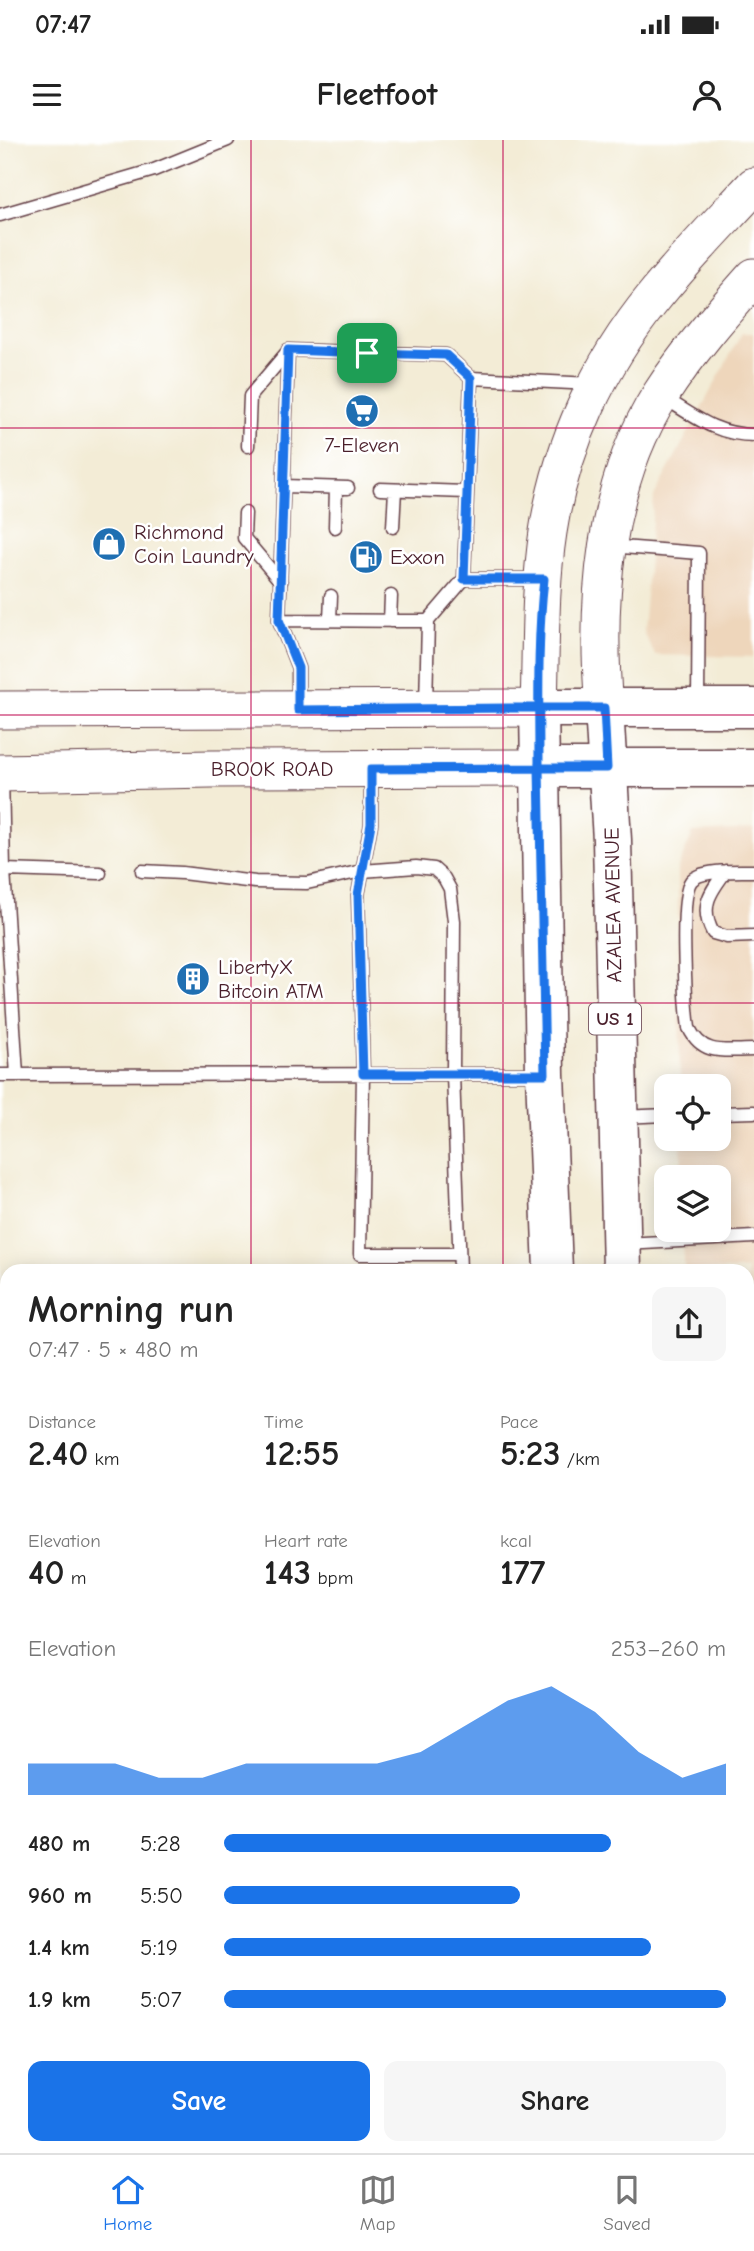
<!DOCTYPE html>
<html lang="en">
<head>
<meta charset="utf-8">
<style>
	:root { --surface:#fff; --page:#f6f6f6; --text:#222; --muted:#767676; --line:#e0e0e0; --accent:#1a73e8 }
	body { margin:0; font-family:"Comic Neue",sans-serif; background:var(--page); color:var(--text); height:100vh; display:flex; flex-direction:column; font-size:26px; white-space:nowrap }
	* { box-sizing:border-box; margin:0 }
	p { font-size:23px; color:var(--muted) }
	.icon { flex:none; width:38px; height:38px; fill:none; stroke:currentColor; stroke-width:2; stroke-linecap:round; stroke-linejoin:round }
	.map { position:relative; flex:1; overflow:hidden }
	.details { position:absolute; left:0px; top:1124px; width:754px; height:891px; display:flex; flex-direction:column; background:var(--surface); border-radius:21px 21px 0 0; box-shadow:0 4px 18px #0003 }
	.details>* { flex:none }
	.buttons { position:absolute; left:654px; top:934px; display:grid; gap:14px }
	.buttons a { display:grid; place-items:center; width:77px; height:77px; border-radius:14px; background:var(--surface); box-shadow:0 4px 18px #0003; font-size:35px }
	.pin { position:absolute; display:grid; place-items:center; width:60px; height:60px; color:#fff; margin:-30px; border-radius:14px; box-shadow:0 4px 10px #0006 }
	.round { display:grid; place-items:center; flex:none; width:74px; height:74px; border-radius:14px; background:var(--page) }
	.headline { display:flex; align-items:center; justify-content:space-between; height:119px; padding:0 28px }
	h1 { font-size:38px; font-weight:800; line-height:52px }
	.metrics { display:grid; grid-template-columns:repeat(3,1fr); gap:10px; height:119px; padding:7px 28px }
	.metrics div { display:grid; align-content:center }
	.metrics b { font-size:35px; font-weight:800 }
	.metrics small { font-size:19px; font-weight:400 }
	.metrics p { font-size:19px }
	.chart { height:196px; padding:14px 28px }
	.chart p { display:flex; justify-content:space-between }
	.chart svg { width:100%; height:126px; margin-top:7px; fill:var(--accent); opacity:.7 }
	.action { display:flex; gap:14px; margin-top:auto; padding:14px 28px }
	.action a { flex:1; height:80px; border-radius:14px; background:var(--accent); color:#fff; font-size:28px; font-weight:800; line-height:80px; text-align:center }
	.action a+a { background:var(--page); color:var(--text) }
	ul { padding:0 28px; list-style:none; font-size:23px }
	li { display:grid; grid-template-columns:112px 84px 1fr; align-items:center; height:52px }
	li i { height:18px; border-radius:9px; background:var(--accent) }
	.status { display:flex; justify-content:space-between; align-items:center; height:49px; padding:0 35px; background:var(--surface); direction:ltr }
	.status svg { height:19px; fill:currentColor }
	header { display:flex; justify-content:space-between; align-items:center; height:91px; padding:0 28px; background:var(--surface); font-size:32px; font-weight:800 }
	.menu { display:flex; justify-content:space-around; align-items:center; height:98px; border-top:2px solid var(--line); background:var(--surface); font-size:19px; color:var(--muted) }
	.menu a { display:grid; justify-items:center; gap:4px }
	.menu .selected { color:var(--accent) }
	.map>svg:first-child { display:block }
	.built { fill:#eed6bb }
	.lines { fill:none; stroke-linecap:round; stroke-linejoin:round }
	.lane-casing { stroke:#633e45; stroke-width:15 }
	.street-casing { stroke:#633e45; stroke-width:29 }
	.secondary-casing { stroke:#633e45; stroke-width:39 }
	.primary-casing { stroke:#633e45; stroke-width:41 }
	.lane { stroke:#fff; stroke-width:12 }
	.street { stroke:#fff; stroke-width:26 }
	.secondary { stroke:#fff; stroke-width:37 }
	.primary { stroke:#fff; stroke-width:38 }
	.route-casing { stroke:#fff; stroke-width:14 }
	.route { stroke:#1a73e8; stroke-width:9 }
	.grid { fill:none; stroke:#c2185b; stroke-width:2; stroke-opacity:0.55 }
	.labels { text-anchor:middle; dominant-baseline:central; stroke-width:5; stroke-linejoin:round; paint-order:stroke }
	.shield { fill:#fff; stroke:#80626b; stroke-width:2 }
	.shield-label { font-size:19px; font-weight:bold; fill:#4a1f2b }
	.poi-label { font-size:21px; fill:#4a1f2b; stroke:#fff; text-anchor:start }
	.street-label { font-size:21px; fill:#4a1f2b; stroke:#fff }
</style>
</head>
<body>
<div class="status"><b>07:47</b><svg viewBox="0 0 49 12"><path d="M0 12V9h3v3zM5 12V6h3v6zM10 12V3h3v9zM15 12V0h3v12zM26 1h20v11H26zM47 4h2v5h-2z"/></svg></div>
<header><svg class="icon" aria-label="menu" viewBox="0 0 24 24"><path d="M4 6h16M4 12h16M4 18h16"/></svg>Fleetfoot<svg class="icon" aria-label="person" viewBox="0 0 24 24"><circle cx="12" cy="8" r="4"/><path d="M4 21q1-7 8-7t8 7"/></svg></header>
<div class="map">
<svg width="754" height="2013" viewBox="0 0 754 2013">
	<rect width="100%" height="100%" fill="#fff"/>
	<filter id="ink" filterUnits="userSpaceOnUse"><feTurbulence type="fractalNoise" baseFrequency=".0143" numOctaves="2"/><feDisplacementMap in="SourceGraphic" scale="14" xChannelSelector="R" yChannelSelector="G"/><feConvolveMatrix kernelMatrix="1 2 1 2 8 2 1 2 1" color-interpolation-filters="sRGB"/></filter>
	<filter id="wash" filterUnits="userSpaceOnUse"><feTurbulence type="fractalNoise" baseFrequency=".00686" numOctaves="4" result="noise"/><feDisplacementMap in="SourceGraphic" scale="28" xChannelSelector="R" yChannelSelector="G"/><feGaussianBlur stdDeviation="1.57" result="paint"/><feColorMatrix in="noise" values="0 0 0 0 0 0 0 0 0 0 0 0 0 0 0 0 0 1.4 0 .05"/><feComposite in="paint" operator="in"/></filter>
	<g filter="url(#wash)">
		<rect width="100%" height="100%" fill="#f3ecd6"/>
		<path class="built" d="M742 193H754V517L655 515 643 492 654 356Z
			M754 690V1289H747V1130H684L683 1090H719V1038H682L681 999H719V947H680L678 727 693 693Z
			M747 1363H754V2013H701V2007H747Z"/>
	</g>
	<g filter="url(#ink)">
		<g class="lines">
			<g class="lane-casing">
				<path id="lane" d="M0 75 154 30 228 0
					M663 257C694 276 716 295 754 295
					M248 306 250 256 288 211
					M284 346 348 348
					M380 349 466 352
					M245 373 244 398 281 442
					M335 387 336 348
					M393 387 395 350
					M609 406 699 413 698 565
					M464 439H540
					M279 480 428 481 464 439 471 238
					M330 480 331 456
					M390 481 391 456
					M298 564V528L279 480 288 210 446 215 471 238 592 244
					M426 565 428 481
					M371 633V684L358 755 363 934 360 1114H459
					M2 635 4 730 17 935
					M4 730 100 733
					M142 731 182 733 255 742 307 743 362 731 416 727 434 729 444 738 450 749 454 781 453 934 460 1130
					M726 731C710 752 699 767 713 793L727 797 754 796
					M754 731C739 731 700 729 691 741 679 757 686 865 689 888 703 917 726 910 754 910
					M0 935 541 934
					M719 973 754 972
					M621 977 667 975
					M625 1104 754 1097
					M0 1521H7
					M747 1847 754 1846
					M486 2007V2013"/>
			</g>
			<g class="street-casing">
				<path id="street" d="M0 1229H7
					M747 1332H754
					M0 1810H7"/>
			</g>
			<g class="secondary-casing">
				<path id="secondary" d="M604 568C595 464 603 345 661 254 688 212 721 174 754 137
					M0 570 539 568C541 510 539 450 548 392 561 306 599 224 654 157 685 118 721 82 754 46
					M0 633 211 629 539 628"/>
			</g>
			<g class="primary-casing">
				<path id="primary" d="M604 568 612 700 622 1130
					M539 628H754
					M553 1130 545 934 539 568H754
					M578 2007V2013
					M652 2007V2013"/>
			</g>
			<use href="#lane" class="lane"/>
			<use href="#street" class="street"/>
			<use href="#secondary" class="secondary"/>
			<use href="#primary" class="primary"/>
		</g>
	</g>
	<g class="lines" filter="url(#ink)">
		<g class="route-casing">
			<path id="route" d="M367 213 446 215 471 238 464 439H544C537 501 539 566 539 628L371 629V684L358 755 363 934H545L539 628H607L604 568H509L298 570V528L279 480 288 210 367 213"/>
		</g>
		<use href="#route" class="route"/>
	</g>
	<path class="grid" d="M251 0V1130M503 0V1130M0 288H754M0 575H754M0 863H754M0 1150H7M747 1150H754M0 1438H7M747 1438H754M0 1725H7M747 1725H754M251 2007V2013M503 2007V2013"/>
	<defs>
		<g id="supermarket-disc" transform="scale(1.75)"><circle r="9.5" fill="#1f6fb2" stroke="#fff"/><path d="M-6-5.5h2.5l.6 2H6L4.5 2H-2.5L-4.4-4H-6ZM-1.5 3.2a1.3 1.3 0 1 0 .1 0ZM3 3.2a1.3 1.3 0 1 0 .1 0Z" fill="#fff"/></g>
		<g id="shop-disc" transform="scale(1.75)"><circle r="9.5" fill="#1f6fb2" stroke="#fff"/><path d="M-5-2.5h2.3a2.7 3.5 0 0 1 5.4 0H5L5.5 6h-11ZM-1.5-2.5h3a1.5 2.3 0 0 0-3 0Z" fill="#fff"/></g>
		<g id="fuel-disc" transform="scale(1.75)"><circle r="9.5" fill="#1f6fb2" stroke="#fff"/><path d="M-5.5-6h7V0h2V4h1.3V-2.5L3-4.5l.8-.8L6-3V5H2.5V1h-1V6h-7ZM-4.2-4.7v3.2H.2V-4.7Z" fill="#fff"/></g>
		<g id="building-disc" transform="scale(1.75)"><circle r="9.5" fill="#1f6fb2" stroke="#fff"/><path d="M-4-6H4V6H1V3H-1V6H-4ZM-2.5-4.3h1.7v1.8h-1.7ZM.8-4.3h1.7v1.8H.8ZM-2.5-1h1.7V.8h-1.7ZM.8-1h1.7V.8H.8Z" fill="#fff"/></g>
	</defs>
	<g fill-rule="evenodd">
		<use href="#supermarket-disc" x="362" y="271"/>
		<use href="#shop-disc" x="109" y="404"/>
		<use href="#fuel-disc" x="366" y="417"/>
		<use href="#building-disc" x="193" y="839"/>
	</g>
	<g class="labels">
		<rect class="shield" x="589" y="863.5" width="52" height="31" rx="5"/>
		<g class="shield-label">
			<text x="615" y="879">US 1</text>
		</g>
		<g class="poi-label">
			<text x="362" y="305" text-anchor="middle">7-Eleven</text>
			<text x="134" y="392">Richmond<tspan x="134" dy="24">Coin Laundry</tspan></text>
			<text x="390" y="417">Exxon</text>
			<text x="218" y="827">LibertyX<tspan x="218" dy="24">Bitcoin ATM</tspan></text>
		</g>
		<g class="street-label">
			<text x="272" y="629">BROOK ROAD</text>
			<text transform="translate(613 765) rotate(-91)">AZALEA AVENUE</text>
		</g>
	</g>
</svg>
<div class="buttons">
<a><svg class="icon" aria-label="locate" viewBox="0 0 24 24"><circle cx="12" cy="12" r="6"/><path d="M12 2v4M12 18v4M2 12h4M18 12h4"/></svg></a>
<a><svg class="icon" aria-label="layers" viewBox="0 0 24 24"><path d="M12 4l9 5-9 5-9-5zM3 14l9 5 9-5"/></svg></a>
</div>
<div class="pin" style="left:367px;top:213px;background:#1e9e55"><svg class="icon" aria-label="arrive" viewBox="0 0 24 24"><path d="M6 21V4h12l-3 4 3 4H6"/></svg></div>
<section class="details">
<div class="headline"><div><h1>Morning run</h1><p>07:47 · 5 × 480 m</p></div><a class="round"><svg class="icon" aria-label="share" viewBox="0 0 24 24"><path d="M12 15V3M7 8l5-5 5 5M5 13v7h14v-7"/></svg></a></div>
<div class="metrics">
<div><p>Distance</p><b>2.40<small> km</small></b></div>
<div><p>Time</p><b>12:55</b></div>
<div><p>Pace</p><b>5:23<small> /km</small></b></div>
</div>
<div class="metrics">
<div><p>Elevation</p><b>40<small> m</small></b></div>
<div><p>Heart rate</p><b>143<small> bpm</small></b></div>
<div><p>kcal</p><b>177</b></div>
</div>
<div class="chart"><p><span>Elevation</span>253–260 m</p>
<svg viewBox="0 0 160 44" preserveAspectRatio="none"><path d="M0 44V33L10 33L20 33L30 38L40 38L50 33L60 33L70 33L80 33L90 29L100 20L110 11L120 6L130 15L140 29L150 38L160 33V44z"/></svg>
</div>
<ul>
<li><b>480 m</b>5:28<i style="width:77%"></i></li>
<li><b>960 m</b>5:50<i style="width:59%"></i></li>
<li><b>1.4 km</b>5:19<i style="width:85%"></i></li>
<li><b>1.9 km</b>5:07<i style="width:100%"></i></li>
</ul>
<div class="action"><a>Save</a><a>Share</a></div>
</section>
</div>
<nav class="menu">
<a class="selected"><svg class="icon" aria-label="home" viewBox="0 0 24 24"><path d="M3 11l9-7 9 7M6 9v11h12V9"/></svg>Home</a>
<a><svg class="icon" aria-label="map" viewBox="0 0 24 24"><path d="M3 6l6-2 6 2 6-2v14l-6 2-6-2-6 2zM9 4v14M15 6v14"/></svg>Map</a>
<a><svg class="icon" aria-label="saved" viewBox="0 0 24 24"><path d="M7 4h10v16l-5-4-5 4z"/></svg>Saved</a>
</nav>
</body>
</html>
